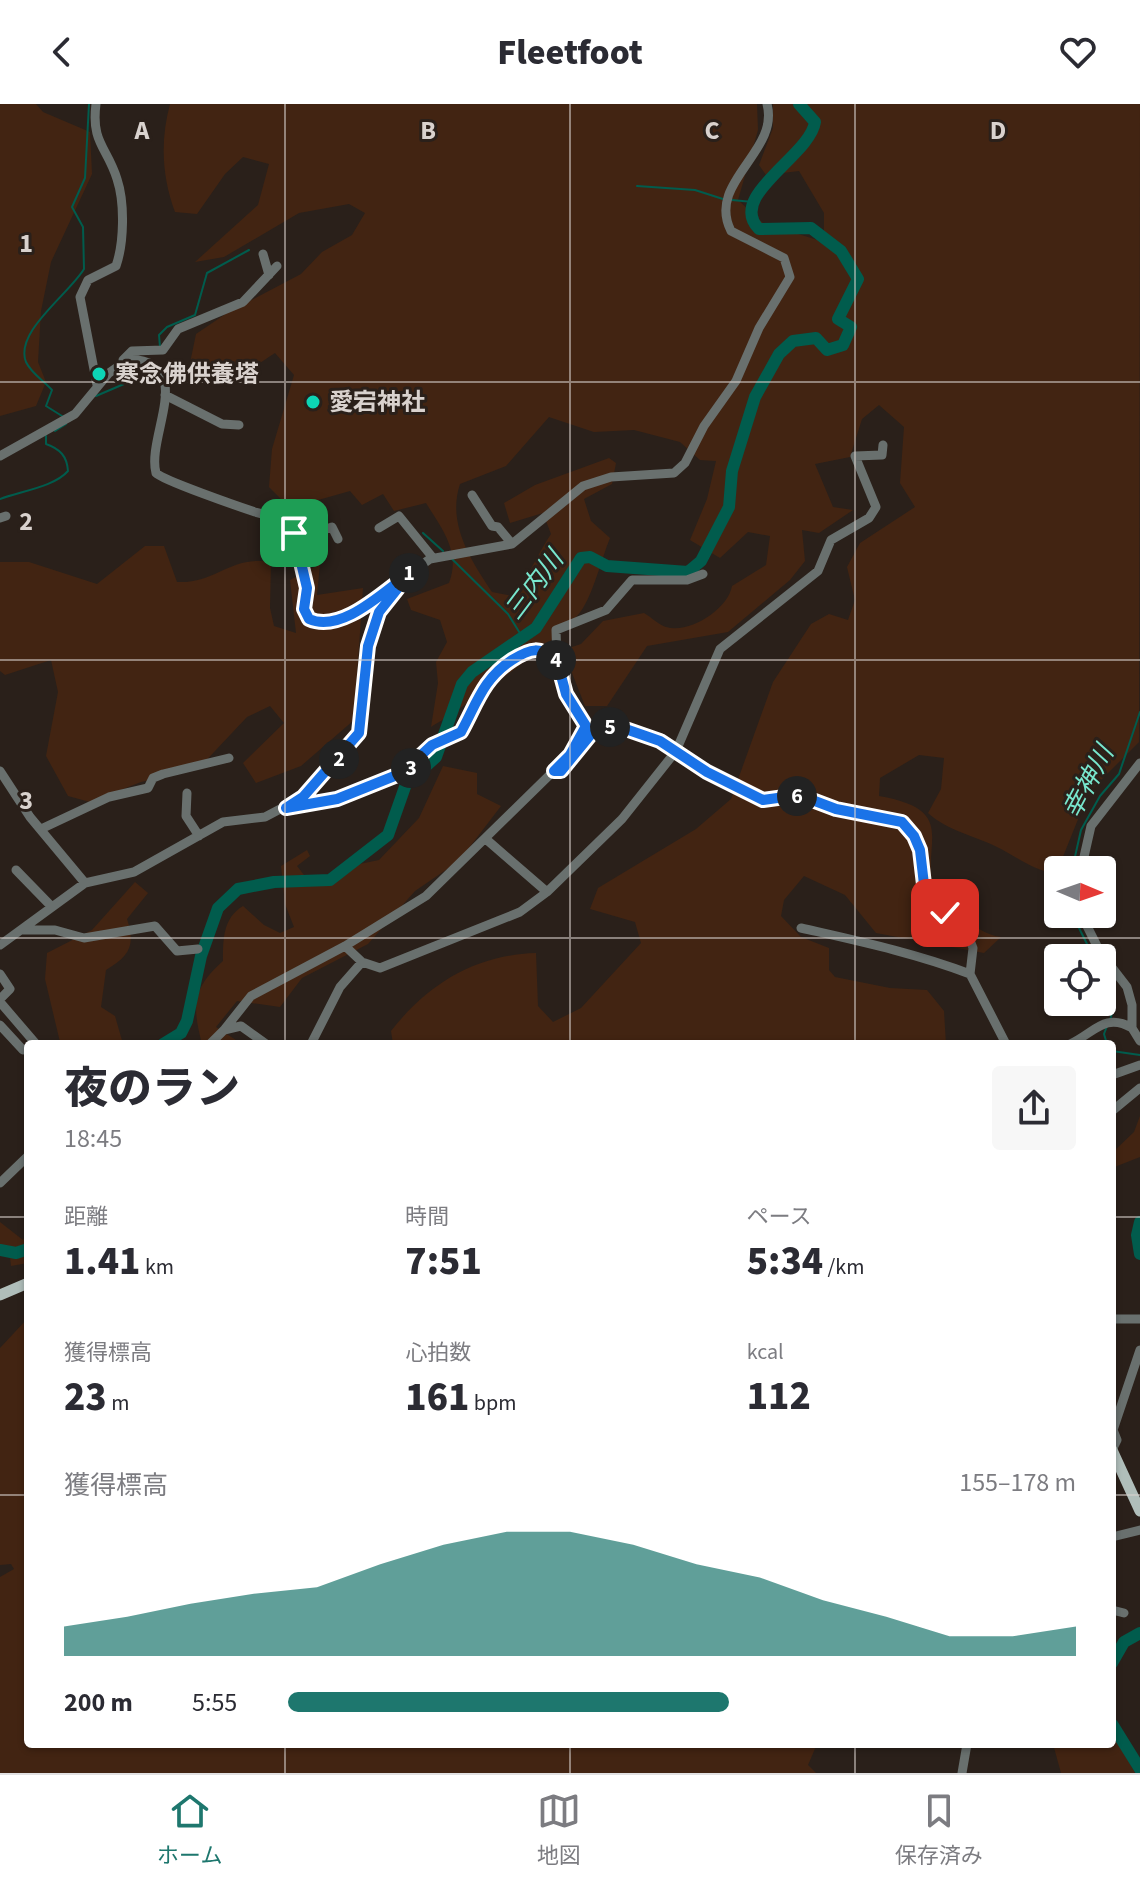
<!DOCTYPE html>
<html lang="ja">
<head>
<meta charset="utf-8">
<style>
	:root { --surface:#fff; --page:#f7f7f7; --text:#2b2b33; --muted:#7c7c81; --line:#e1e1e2; --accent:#1e776e }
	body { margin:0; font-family:"Source Sans 3","Noto Sans JP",sans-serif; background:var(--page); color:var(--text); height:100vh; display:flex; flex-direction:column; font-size:30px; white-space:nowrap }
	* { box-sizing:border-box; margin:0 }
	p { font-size:26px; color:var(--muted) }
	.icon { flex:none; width:44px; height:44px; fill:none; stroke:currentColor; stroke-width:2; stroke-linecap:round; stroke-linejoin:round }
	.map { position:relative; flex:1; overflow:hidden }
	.panel { position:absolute; left:24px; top:936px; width:1092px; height:708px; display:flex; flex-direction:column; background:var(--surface); border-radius:8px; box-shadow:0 2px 6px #0004 }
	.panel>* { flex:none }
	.needle { width:52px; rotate:92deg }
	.tools { position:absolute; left:1044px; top:752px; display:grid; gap:16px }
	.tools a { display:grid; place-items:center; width:72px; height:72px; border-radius:8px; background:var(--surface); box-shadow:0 2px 6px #0004; font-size:40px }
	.pin { position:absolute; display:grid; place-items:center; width:68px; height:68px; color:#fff; margin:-34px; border-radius:16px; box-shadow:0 4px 12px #0006 }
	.km { position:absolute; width:40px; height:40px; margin:-20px; border-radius:50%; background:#222; color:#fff; font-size:22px; line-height:40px; text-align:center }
	.round { display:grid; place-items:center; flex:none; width:84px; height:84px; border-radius:8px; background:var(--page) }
	.overview { display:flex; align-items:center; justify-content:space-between; height:136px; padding:0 40px }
	h1 { font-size:44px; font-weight:800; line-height:60px }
	.figures { display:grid; grid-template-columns:repeat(3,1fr); gap:12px; height:136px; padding:8px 40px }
	.figures div { display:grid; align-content:center }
	.figures b { font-size:40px; font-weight:800 }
	.figures small { font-size:22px; font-weight:400 }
	.figures p { font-size:22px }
	.chart { height:224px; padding:16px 40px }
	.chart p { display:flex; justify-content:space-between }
	.chart svg { width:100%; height:144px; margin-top:8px; fill:var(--accent); opacity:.7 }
	ul { padding:0 40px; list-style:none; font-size:26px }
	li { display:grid; grid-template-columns:128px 96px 1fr; align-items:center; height:60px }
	li i { height:20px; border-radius:10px; background:var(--accent) }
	header { display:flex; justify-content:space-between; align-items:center; height:104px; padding:0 40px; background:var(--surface); font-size:36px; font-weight:800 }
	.tabs { display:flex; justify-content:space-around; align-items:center; height:112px; border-top:2px solid var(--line); background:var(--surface); font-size:22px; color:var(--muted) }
	.tabs a { display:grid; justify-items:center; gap:4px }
	.tabs .selected { color:var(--accent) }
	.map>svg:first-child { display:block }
	.green { fill:#422412 }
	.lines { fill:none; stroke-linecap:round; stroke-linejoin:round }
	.stream { stroke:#015c4d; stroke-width:2 }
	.river { stroke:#015c4d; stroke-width:12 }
	.minor { stroke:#69706e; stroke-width:9 }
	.major { stroke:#b0beba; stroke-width:11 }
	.route-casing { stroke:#fff; stroke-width:16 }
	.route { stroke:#1a73e8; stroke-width:10 }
	.grid { fill:none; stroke:#d9d2ce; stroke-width:2; stroke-opacity:0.55 }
	.poi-dot { fill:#0dd5b5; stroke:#2a201a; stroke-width:3 }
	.labels { text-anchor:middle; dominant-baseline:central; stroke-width:6; stroke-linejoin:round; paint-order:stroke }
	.poi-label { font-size:24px; font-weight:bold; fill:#d9d2ce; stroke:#2a201a; text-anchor:start }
	.water-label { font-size:26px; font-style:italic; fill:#78e6cd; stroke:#2a201a }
	.grid-label { font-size:26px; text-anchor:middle; font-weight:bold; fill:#d9d2ce; stroke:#2a201a; stroke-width:6; stroke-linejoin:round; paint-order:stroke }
</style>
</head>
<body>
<header><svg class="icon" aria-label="back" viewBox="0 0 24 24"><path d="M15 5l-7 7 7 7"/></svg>Fleetfoot<svg class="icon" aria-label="heart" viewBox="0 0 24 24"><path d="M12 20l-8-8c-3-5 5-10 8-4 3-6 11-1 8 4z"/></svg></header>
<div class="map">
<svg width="1140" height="1669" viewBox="0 0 1140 1669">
	<rect width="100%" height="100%" fill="#2a201a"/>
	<path class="green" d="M0 0H36L43 8 90 28 92 70 51 158 41 207 38 258 46 278 36 302 0 312Z
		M170 0H757L758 26 738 96 763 119 824 138V109L799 67 766 71 759 61 773 24V0H1140L1139 638 1089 688 1056 770C1033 766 1017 753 997 743 973 731 948 727 928 709L941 685 944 654 919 651 880 674 879 692C966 707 914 745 938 794 942 802 955 808 963 813 975 822 985 831 1001 833L984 849 876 829 845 791 804 772 784 796 781 812 801 833 829 844V866L835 873 890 884 927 886 944 907 946 940H393L391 927C428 880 475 851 536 849L538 902 553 918 581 904 641 839 635 818 590 805 598 784 696 725 731 695 773 578 811 520 829 510 848 516 855 496 847 463 860 439 915 403 900 379 904 323 879 301 862 315 850 353 815 360 833 403 853 406 819 429 802 426 805 457 790 476 728 528 647 542 607 602H585L563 546 581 540 603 517 644 509C651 513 659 521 666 523 690 530 728 505 732 482L766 461 770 432 748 428 720 454 690 436 707 395 716 357 700 356 680 338 634 326 594 328 549 313 506 362 460 380C447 419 470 455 492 488L513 492C529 472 537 451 551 430L543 409 510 419 504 399 535 381 609 354 616 359 612 380 584 395 591 417 610 434C601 456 595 484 583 504 567 531 462 605 431 623L438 579 436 558 447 538 440 516 411 506 407 495 449 479C461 448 442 425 426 399L394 407 383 390 362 401 350 387 290 404 269 383 272 345 294 271 275 249C240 272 229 282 190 259L196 230 227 209 301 170 322 148 352 131 365 109 349 100 299 109 224 153 195 158 258 101 269 60 243 53 225 70 197 110 175 108C162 73 160 37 170 0Z
		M145 442H164L177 478C216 480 230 451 271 458L270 504 274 522 296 529 290 476 320 460 317 491 363 484 354 616 301 662 256 679 243 659 284 619 270 602 247 613 199 664 141 678 90 698 68 692 46 652 58 588 51 556 5 571 0 567V458H29L97 480Z
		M443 662 477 669V690L501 702 459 757 415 787 368 840 302 874 280 903 237 897 216 923 242 940H202C192 901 192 885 223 857 223 835 223 814 243 802L264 821 280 829 294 823 285 800 281 762 307 746 310 752 297 762 311 780 350 762 379 756 419 714Z
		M135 778 148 789 127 815C136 842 129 852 106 866L101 903 115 912 123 940 60 938 45 875 47 849 92 826Z
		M1140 1012V1053L1112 1064V1049L1134 1028Z
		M0 1118 23 1136 28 1126V1159L11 1162 9 1145 0 1141Z
		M28 1214V1640H817L808 1661 816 1669H0V1473L14 1465 11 1460 0 1461V1244Z
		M1112 1625 1135 1669H1061L1053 1640H1112Z"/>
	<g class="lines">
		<path class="stream" d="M637 82 695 86 726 96
			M732 96 753 98
			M160 243 159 231 167 223 195 211 207 169 249 146
			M96 292 124 280 129 260
			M62 312 46 302 52 286C44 277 31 269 26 258 14 228 69 190 84 165L83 123 72 103 85 74 89 0
			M55 327 66 320
			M0 395C21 387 54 383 68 367 67 352 60 345 46 340V332
			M423 429 443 447
			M451 454 508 510 523 534
			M1072 766 1081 726 1100 692 1119 670 1140 608
			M1072 810 1094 854
			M1102 868C1110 881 1116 901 1110 916
			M1107 940 1104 930 1107 922
			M1112 947 1140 951"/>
		<path class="river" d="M163 940 181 929 187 917 201 852 218 804 238 785 274 778 330 776 388 731 406 680 436 653 462 580 472 568 536 524 581 454 590 453 607 462 688 468 701 457 729 403 732 367 755 293 779 250 793 237 816 234 827 246 843 241 851 223 838 215 858 175 841 147 811 124 759 125C726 92 810 52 815 18L799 0
			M1140 1118 1137 1131 1140 1150
			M0 1146 16 1149 28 1145
			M1112 1559 1124 1538 1140 1529
			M1112 1620 1140 1665"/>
		<path class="minor" d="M96 0C91 39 107 43 117 75 125 99 124 139 116 162L88 176 80 193 97 281
			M263 150 269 171
			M123 256 132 247 163 246 178 225 243 198 277 162
			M165 291 222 320 239 321
			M0 352 75 310 109 269 129 255C198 258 146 332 156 369 162 376 240 403 255 408 268 412 279 411 290 419L307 484 304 505 309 515 325 518 353 509 430 455 512 440 583 382 611 373 674 369 685 359 704 322 736 277 759 224 790 173 784 154 731 127C706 78 780 48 767 0
			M472 391 492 422 498 423 512 440
			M0 414 6 412
			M379 424 399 412 433 454
			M301 458 321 451 315 429 332 423 338 435
			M557 557 556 526 606 506 632 476H687L703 470
			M592 629 617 622 660 637 707 668 763 696 799 691 836 705 902 718 914 732 920 746 925 789 930 796 968 831 973 844 970 870 1006 940
			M0 667 30 713 85 779
			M187 689 186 712 199 732
			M41 725 109 693 148 684 153 674 163 670 229 654
			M487 736 547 788
			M16 766 52 803
			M1081 766 1091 722 1140 659
			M1081 810 1100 848 1127 883 1132 901V924L1140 937
			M801 824C858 837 915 849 970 870
			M21 826H55L84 834 155 822 177 847 198 845
			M0 841 85 779 134 768 223 718 265 713 303 693 359 629 368 542 379 508 404 478
			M345 842 362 858 380 864 520 808 547 788 622 715 676 647 720 545 818 467 831 436 869 414 876 403 855 352 882 351 883 341
			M0 870 10 885 0 895
			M0 898 36 940
			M0 921 23 946
			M224 926 251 892 345 842 426 792 570 651 586 627 585 618 566 590 557 557 546 548 531 545 488 574 461 628 432 641 402 669 337 695 286 704
			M210 940 224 926 241 922 266 940
			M311 940 340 883 362 858
			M1070 940C1094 929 1105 908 1132 924
			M1112 971 1140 961
			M1112 1007 1140 984
			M0 1079 28 1052
			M1112 1215H1140
			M1112 1346 1117 1336 1113 1326 1140 1246
			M1112 1433 1140 1426
			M1112 1506 1124 1509
			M962 1669 967 1640"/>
		<path class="major" d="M0 1191 28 1179
			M1112 1346 1140 1407"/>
	</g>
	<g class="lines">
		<g class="route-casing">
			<path id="route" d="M294 429 307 484 304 505 309 515C342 530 385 486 410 469L379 508 368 542 359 629 303 693 286 704 337 695 402 669 432 641 461 628C477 599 483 575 512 556 531 544 540 542 557 557L566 590 586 622 570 651 554 667H561L592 629 617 622 660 637 707 668 763 696 799 691 836 705 902 718 914 732 920 746 925 789 945 809"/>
		</g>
		<use href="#route" class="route"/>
	</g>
	<path class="grid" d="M285 0V940M570 0V940M855 0V940M0 278H1140M0 556H1140M0 834H1140M0 1113H28M1112 1113H1140M0 1391H28M1112 1391H1140M285 1640V1669M570 1640V1669M855 1640V1669"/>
	<g class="poi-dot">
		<circle cx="99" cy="270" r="8"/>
		<circle cx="313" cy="298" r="8"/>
	</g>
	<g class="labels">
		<g class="poi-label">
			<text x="115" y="270">寒念佛供養塔</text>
			<text x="329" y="298">愛宕神社</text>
		</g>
		<g class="water-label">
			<text transform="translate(534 481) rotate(-53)">三内川</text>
			<text transform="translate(1088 678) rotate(-62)">幸神川</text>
		</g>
	</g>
	<g class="grid-label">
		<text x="142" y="35">A</text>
		<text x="428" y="35">B</text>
		<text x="712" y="35">C</text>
		<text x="998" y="35">D</text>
		<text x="26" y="148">1</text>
		<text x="26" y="426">2</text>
		<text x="26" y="705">3</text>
	</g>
</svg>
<div class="tools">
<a><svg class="needle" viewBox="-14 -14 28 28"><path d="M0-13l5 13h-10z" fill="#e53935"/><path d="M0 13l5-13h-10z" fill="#7c7c81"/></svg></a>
<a><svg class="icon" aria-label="locate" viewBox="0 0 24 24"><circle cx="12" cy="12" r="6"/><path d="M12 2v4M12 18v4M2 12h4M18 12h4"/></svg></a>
</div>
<div class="pin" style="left:294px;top:429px;background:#1e9e55"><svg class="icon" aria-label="arrive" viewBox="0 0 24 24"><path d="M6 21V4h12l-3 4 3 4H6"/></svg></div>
<div class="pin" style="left:945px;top:809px;background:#d93025"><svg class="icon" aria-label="check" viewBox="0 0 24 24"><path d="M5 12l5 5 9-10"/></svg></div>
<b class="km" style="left:409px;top:469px">1</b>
<b class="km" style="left:339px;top:655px">2</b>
<b class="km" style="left:411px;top:664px">3</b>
<b class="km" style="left:556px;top:556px">4</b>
<b class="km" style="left:610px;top:623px">5</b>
<b class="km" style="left:797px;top:692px">6</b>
<section class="panel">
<div class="overview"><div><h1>夜のラン</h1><p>18:45</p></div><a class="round"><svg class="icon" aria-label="share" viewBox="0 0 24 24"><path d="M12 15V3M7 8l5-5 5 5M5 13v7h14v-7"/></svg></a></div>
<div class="figures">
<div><p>距離</p><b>1.41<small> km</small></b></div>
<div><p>時間</p><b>7:51</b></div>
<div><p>ペース</p><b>5:34<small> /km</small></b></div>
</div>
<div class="figures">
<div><p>獲得標高</p><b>23<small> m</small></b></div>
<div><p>心拍数</p><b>161<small> bpm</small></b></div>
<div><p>kcal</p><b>112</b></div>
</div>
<div class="chart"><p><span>獲得標高</span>155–178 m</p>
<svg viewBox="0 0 160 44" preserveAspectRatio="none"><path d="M0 44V35L10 32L20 28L30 25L40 23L50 16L60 10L70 6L80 6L90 10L100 16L110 20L120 27L130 32L140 38L150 38L160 35V44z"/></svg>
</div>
<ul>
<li><b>200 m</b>5:55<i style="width:56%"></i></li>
</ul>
</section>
</div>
<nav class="tabs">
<a class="selected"><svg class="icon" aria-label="home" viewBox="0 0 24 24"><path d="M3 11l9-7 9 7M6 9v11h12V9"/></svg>ホーム</a>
<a><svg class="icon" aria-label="map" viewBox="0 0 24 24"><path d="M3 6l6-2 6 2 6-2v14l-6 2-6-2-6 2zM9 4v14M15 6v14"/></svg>地図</a>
<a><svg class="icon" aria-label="saved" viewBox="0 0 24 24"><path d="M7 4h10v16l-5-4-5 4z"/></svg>保存済み</a>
</nav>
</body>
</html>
